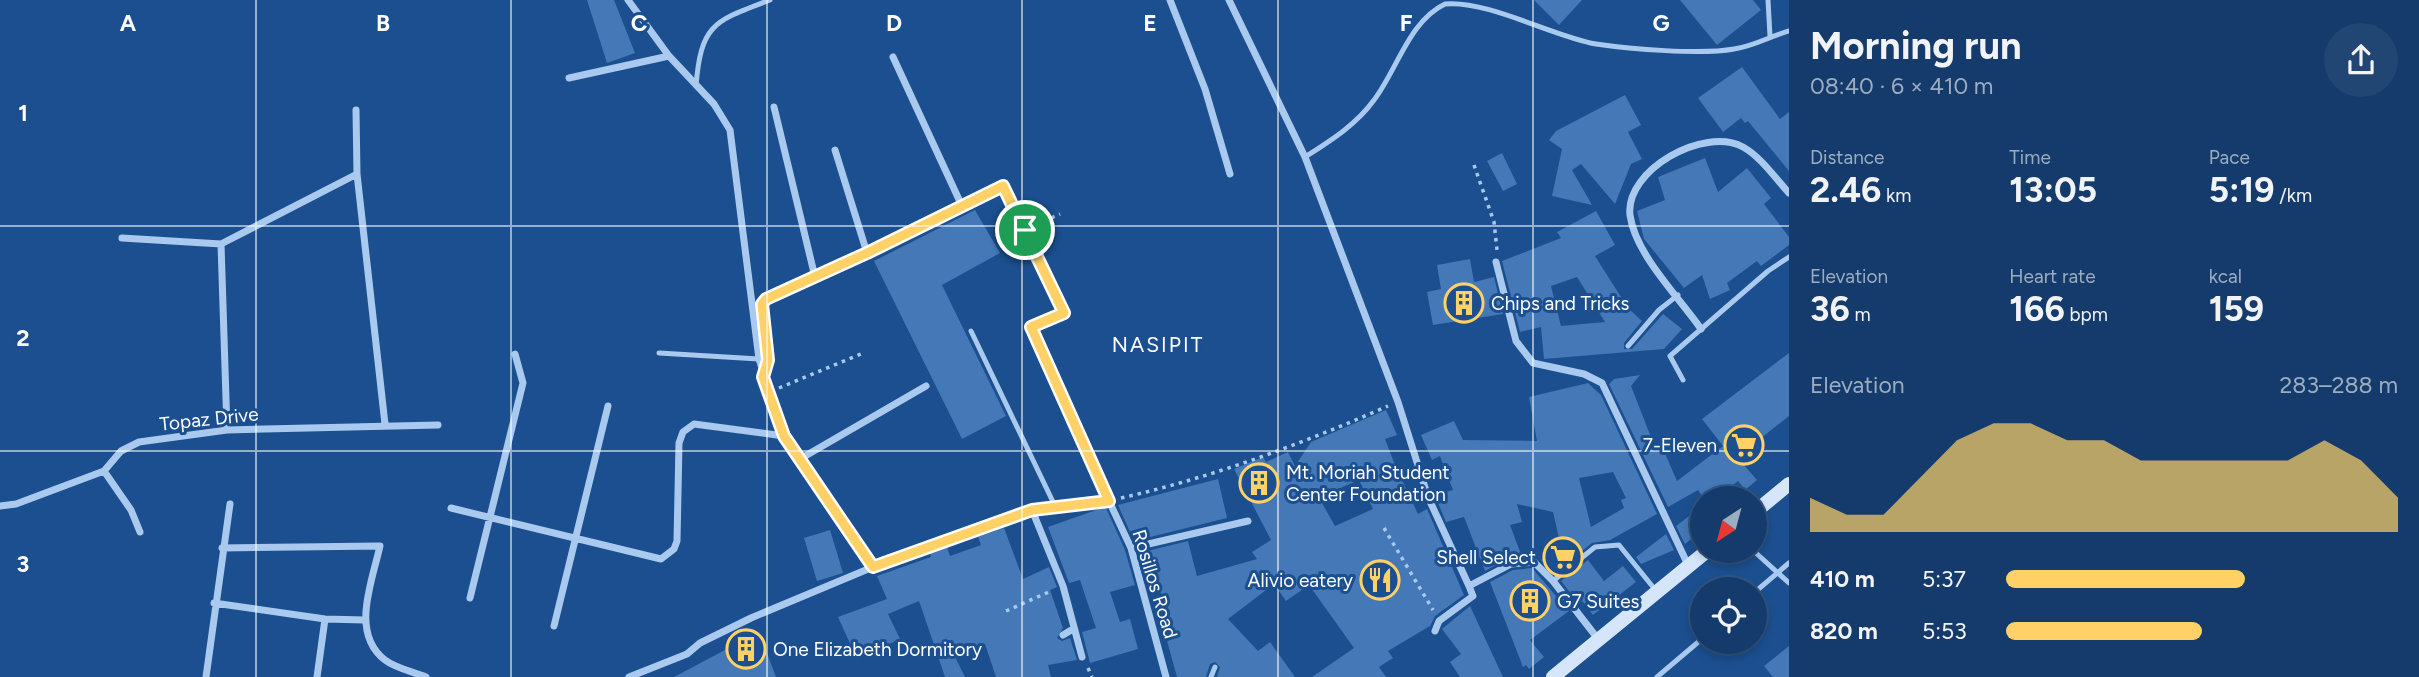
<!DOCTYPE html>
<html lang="en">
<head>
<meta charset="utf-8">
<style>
	:root { --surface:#143b6b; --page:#214673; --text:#f1f3f6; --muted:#9dadc1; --line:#33557e; --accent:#ffd166 }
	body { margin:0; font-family:Figtree,sans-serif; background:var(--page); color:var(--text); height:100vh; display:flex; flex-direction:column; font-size:26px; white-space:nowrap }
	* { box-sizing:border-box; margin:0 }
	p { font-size:23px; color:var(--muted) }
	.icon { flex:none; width:38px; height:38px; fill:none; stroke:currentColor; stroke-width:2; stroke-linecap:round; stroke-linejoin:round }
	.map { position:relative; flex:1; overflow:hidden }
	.sheet { display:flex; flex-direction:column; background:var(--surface); width:630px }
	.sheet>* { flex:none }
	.needle { width:46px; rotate:216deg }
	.controls { position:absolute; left:1690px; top:486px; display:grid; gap:14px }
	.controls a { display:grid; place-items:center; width:77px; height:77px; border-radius:50%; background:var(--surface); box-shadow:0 4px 10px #0003,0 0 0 2px var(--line); font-size:35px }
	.pin { position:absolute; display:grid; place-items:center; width:60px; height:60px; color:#fff; margin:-30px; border:4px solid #fff; border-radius:50%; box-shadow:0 2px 7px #0007 }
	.round { display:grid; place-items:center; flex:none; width:74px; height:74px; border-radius:37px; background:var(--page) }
	.overview { display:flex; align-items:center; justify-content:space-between; height:119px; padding:0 21px }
	h1 { font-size:38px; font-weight:700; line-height:52px }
	.metrics { display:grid; grid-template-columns:repeat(3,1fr); gap:10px; height:119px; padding:7px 21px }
	.metrics div { display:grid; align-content:center }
	.metrics b { font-size:35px; font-weight:700 }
	.metrics small { font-size:19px; font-weight:400 }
	.metrics p { font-size:19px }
	.chart { height:196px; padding:14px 21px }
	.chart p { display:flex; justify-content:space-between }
	.chart svg { width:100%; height:126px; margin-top:7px; fill:var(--accent); opacity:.7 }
	ul { padding:0 21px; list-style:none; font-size:23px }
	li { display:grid; grid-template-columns:112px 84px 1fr; align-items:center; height:52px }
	li i { height:18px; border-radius:9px; background:var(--accent) }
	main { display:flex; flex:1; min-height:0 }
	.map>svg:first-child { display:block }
	.building { fill:#4478b7; fill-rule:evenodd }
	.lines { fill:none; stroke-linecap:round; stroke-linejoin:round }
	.path { stroke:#a9c9ee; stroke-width:3.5; stroke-dasharray:3.5 5; stroke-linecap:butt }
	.service { stroke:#a9c9ee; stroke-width:5 }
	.minor { stroke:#a9c9ee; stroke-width:7 }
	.secondary { stroke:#d6e6fa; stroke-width:14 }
	.route-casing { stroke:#fff; stroke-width:14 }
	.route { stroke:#ffd166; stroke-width:9 }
	.grid { fill:none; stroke:#fff; stroke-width:2; stroke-opacity:0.55 }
	.labels { text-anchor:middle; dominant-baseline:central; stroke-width:6; stroke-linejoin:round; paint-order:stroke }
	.poi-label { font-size:19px; fill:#fff; stroke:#1b4f8f; text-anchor:start }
	.street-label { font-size:19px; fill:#fff; stroke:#1b4f8f }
	.neighbourhood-label { font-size:21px; letter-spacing:2px; fill:#fff; stroke:#1b4f8f }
	.grid-label { font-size:23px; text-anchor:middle; font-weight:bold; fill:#fff; stroke:#1b4f8f; stroke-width:6; stroke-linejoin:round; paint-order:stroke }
</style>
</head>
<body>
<main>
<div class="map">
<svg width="1789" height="677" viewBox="0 0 1789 677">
	<rect width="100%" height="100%" fill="#1b4f8f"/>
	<path class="building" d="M587 0H614L635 53 607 63Z
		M1534 0H1582L1559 25Z
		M1680 0H1753L1761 10 1717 45Z
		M1742 67 1780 119 1789 112V171L1748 121 1745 123 1741 118 1723 132 1698 98Z
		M1625 95 1641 125 1628 132 1642 159 1631 164 1615 204 1581 164 1572 170 1592 205 1552 196 1562 149 1549 140 1556 131Z
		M1502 153 1517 184 1503 191 1487 161Z
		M1705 158 1718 192 1747 168 1771 198 1764 204 1789 237V245L1761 266 1757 261 1727 283 1730 290 1710 299 1702 275 1684 288 1644 239 1637 211 1665 200 1658 177Z
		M975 210 1000 253 942 285 1006 416 962 439 874 261Z
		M1596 211 1615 245 1595 256 1628 308 1642 321 1624 343V349H1632L1663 314 1682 329 1664 349 1544 359 1541 327 1520 332 1502 261 1561 238 1557 232ZM1577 277 1605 322 1561 326 1551 286Z
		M1470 259 1474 282 1494 277 1503 314 1433 325 1427 292 1441 289 1437 265Z
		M1789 353V416L1737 457 1757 480 1745 490 1738 481 1715 499H1704L1698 490 1668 507 1609 384 1614 379 1640 375 1631 386 1656 450 1661 444 1677 481 1723 446 1702 419Z
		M1588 383 1601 395 1657 514 1610 540 1592 543 1554 573 1541 560 1561 547 1553 512 1517 504 1522 522 1510 525 1522 557 1509 558 1485 571 1464 517 1446 522 1438 503 1444 500 1442 493 1453 490 1440 456 1432 460 1421 435 1454 421 1463 440 1537 441 1529 397ZM1613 472 1626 498 1621 500 1624 508 1591 527 1579 478Z
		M1386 410 1397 435 1385 439 1395 465 1418 514 1427 509 1464 595 1435 616 1430 626 1388 651 1393 658 1379 667 1386 677H1312L1354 648 1309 585 1286 601 1274 584 1228 619 1258 651 1270 642 1295 677H1217L1220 667 1215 662 1210 664 1206 677H1177L1164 630 1171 628 1159 587 1149 590 1139 553 1188 541 1197 576 1257 559 1252 552 1271 540 1234 469 1263 457 1266 462 1288 452 1295 466 1311 442ZM1359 480 1373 509 1335 526 1322 503 1338 489Z
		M1218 479 1227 518 1134 541 1118 505Z
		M1102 508H1106L1125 550 1135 585 1110 592 1120 622 1130 619 1138 649 1090 663 1082 632 1096 628 1080 580 1069 583 1048 527Z
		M1693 513 1703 530 1685 544 1676 526Z
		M1004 528 1023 579 1049 567 1057 587 1050 590 1063 628 1057 638 1062 641 1070 638 1077 660 1048 665 1051 677H996L985 644 955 657 965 677H945L919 601 888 614 900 639 857 659 838 617 887 599 877 576 931 557 930 553 947 547 950 556 981 545 978 537Z
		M830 530 843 573 817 581 804 538Z
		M1666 534 1674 550 1641 564 1636 557Z
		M1588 560 1604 581 1623 566 1636 582 1593 615 1582 601 1579 604 1561 581Z
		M1532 568 1569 611 1530 640 1544 657 1529 669 1526 665 1523 667 1490 582 1513 570Z
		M1470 606 1503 677H1460L1450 662 1461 654 1442 629Z
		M759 632 776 677H674Z
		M1789 646V677H1773L1764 666Z"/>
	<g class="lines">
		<path class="path" d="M1474 165 1494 222 1497 250
			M1008 195 1025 230 1060 214
			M1025 230 1064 313 1031 327 1104 490
			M779 388 861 354
			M1121 498C1214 477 1301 444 1388 406
			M1384 528 1433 610
			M1006 611 1051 591
			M1088 668 1092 677"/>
		<path class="service" d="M1768 0 1770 36
			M696 86C701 23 715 21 770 0
			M1305 157C1330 141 1356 125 1374 100 1397 70 1409 21 1445 4 1488 0 1554 37 1596 44 1630 49 1701 55 1734 49 1752 47 1771 36 1789 31
			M971 331 1055 506
			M1628 346 1659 310 1678 295
			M659 353 759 359
			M1683 380 1670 356 1768 271 1789 257
			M1756 553 1789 583
			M1553 581 1595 547 1619 545 1657 592
			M1755 592 1789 563
			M1211 677 1215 667
			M1657 677 1703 638"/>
		<path class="minor" d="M628 0 669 56 714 104 730 130 759 359 784 436 873 567
			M1170 0 1205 89 1230 174
			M1229 0 1305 157 1398 402 1428 497 1469 586
			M893 57 962 206
			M569 78 669 56
			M774 107 815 277
			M356 110 357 174 385 424
			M835 150 867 253
			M122 238 221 244 357 174
			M221 244 227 430
			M1496 262 1516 341 1533 363 1584 374 1602 383 1688 565
			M1701 329C1679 297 1635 254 1630 215 1625 170 1704 126 1743 147 1761 157 1775 178 1789 193
			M763 376 768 361 763 304 766 299 867 253 1003 186
			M800 459 926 386
			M104 471 131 510 140 532
			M0 506 16 504 104 471 121 451 139 442 227 430 438 425
			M451 508 661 559 674 549 677 541 679 443 683 432 694 424 784 436
			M1032 510 1063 586 1082 657
			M222 548 380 546C372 582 350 633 385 660 395 668 414 672 426 677
			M1131 548 1248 521
			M470 598 523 383 515 354
			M214 603 325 619 364 620
			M554 626 608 406
			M1435 631 1439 621 1473 596 1469 586 1511 564 1534 562 1553 581 1598 639
			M1063 635 1073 629
			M206 677 230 504
			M317 677 325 619
			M629 677 687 654 700 643 751 618 873 567 1032 510 1109 501 1131 548 1166 677"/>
		<path class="secondary" d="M1755 512 1789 484
			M1553 677 1707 551"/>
	</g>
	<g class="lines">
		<g class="route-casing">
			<path id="route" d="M1003 186 1064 313 1031 327 1109 501 1032 510 873 567 784 436 763 377 768 360 762 304 766 299 867 253Z"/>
		</g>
		<use href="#route" class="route"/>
	</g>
	<path class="grid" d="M256 0V677M511 0V677M767 0V677M1022 0V677M1278 0V677M1533 0V677M0 226H1789M0 451H1789"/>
	<defs>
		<g id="building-ring" transform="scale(2.0125)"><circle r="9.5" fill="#1b4f8f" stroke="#ffd166" stroke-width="1.5"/><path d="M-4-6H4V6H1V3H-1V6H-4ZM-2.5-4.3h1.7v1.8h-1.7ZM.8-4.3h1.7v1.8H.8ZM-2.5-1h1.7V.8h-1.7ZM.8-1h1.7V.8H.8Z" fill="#ffd166"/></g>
		<g id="supermarket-ring" transform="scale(2.0125)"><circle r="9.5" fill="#1b4f8f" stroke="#ffd166" stroke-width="1.5"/><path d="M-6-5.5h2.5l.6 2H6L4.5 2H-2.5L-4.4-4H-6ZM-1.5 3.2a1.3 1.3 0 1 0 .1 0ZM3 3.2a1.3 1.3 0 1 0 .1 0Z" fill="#ffd166"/></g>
		<g id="restaurant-ring" transform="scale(2.0125)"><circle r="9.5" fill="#1b4f8f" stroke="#ffd166" stroke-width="1.5"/><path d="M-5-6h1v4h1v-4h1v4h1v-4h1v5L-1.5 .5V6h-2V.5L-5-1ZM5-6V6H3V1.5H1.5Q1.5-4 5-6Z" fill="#ffd166"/></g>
	</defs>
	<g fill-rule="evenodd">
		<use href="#building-ring" x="1464" y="303"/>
		<use href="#supermarket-ring" x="1744" y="445"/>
		<use href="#building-ring" x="1259" y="483"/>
		<use href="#supermarket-ring" x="1563" y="557"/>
		<use href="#restaurant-ring" x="1380" y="580"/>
		<use href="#building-ring" x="1530" y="601"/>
		<use href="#building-ring" x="746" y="649"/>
	</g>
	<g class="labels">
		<g class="poi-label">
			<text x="1491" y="303">Chips and Tricks</text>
			<text x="1717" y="445" text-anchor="end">7-Eleven</text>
			<text x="1286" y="472">Mt. Moriah Student<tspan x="1286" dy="22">Center Foundation</tspan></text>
			<text x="1536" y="557" text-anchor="end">Shell Select</text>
			<text x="1353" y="580" text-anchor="end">Alivio eatery</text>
			<text x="1557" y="601">G7 Suites</text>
			<text x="773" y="649">One Elizabeth Dormitory</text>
		</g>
		<g class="street-label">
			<text transform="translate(209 419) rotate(-6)">Topaz Drive</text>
			<text transform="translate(1155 584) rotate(73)">Rosillos Road</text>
		</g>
		<g class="neighbourhood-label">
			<text x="1158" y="344">NASIPIT</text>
		</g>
	</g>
	<g class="grid-label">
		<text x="128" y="31">A</text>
		<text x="383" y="31">B</text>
		<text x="639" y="31">C</text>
		<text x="894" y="31">D</text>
		<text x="1150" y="31">E</text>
		<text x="1406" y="31">F</text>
		<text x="1661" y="31">G</text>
		<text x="23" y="121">1</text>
		<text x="23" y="346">2</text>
		<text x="23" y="572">3</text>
	</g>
</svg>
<div class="controls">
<a><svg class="needle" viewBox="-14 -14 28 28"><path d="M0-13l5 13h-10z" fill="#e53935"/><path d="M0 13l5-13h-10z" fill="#9dadc1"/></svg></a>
<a><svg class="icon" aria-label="locate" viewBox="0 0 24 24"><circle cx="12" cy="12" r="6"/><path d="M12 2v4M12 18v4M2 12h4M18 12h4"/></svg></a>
</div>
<div class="pin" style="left:1025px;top:230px;background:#1e9e55"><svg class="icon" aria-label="arrive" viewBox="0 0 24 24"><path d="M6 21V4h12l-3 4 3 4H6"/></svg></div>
</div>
<section class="sheet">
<div class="overview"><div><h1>Morning run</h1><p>08:40 · 6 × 410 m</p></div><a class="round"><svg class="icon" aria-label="share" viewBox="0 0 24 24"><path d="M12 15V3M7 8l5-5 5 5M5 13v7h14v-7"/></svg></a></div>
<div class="metrics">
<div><p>Distance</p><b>2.46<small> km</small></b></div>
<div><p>Time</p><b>13:05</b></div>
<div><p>Pace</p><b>5:19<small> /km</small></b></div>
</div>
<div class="metrics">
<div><p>Elevation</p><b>36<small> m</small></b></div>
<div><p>Heart rate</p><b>166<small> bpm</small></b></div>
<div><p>kcal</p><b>159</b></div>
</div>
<div class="chart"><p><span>Elevation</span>283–288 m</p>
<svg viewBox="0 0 160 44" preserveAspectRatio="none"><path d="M0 44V32L10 38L20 38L30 25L40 12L50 6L60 6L70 12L80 12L90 19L100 19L110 19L120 19L130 19L140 12L150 19L160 32V44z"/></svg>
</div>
<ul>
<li><b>410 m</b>5:37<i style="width:61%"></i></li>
<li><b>820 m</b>5:53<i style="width:50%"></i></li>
</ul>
</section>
</main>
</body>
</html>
